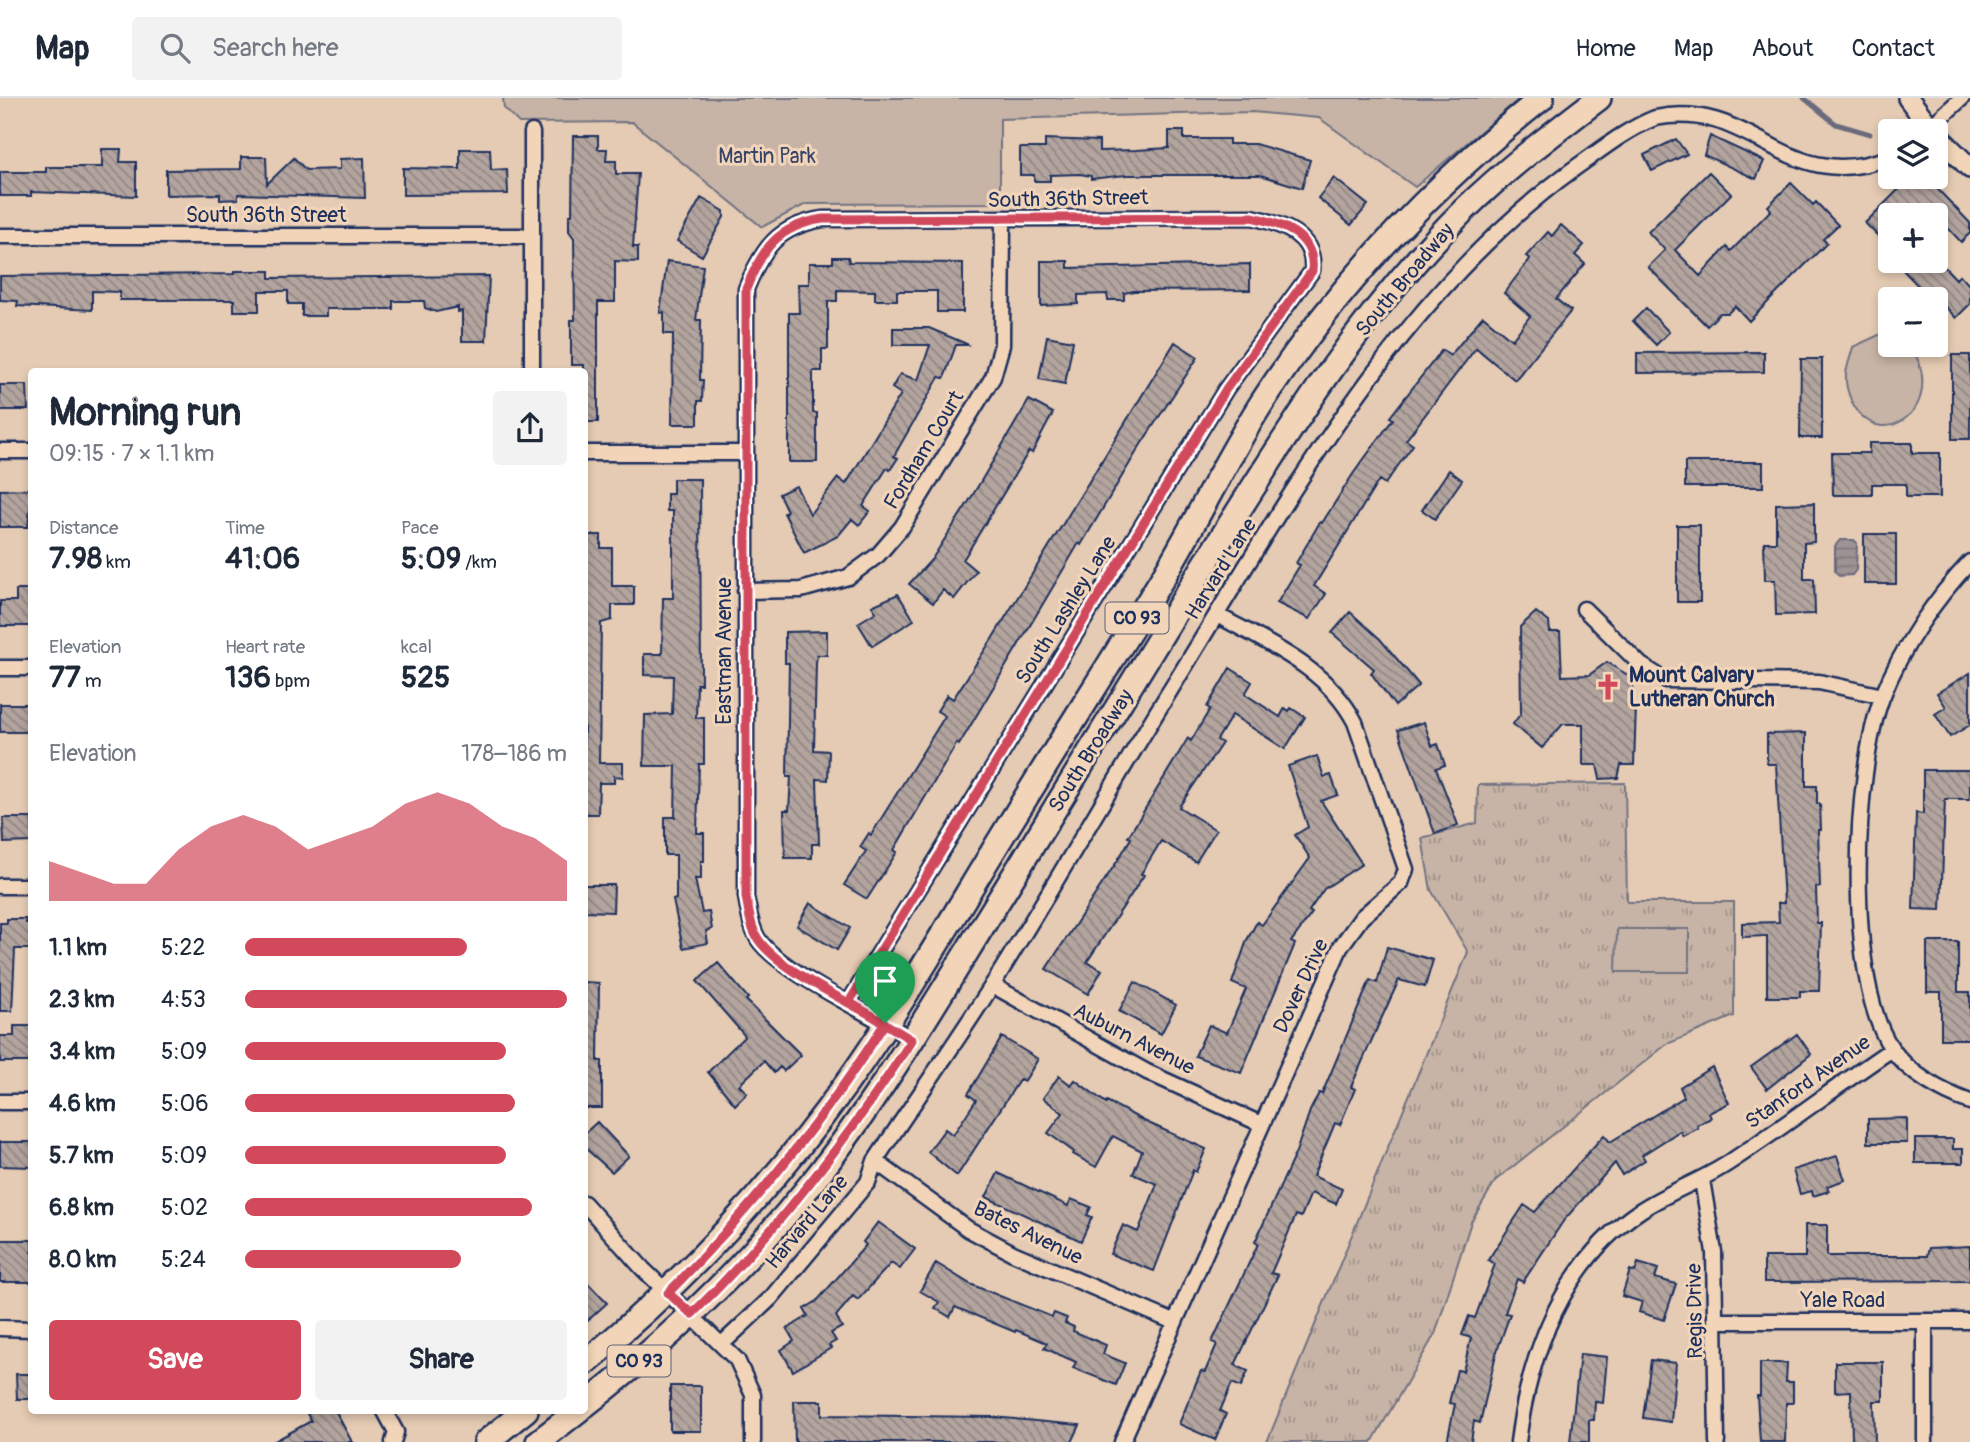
<!DOCTYPE html>
<html lang="en">
<head>
<meta charset="utf-8">
<style>
	:root { --surface:#fff; --page:#f2f2f3; --text:#1f2937; --muted:#747a83; --line:#e0e1e3; --accent:#d1495b }
	body { margin:0; font-family:Pangolin,sans-serif; background:var(--page); color:var(--text); height:100vh; display:flex; flex-direction:column; font-size:26px; white-space:nowrap }
	* { box-sizing:border-box; margin:0 }
	p { font-size:23px; color:var(--muted) }
	.icon { flex:none; width:38px; height:38px; fill:none; stroke:currentColor; stroke-width:2; stroke-linecap:round; stroke-linejoin:round }
	.map { position:relative; flex:1; overflow:hidden }
	.sheet { position:absolute; left:28px; top:270px; width:560px; height:1046px; display:flex; flex-direction:column; background:var(--surface); border-radius:7px; box-shadow:0 4px 10px #0003 }
	.sheet>* { flex:none }
	.buttons { position:absolute; left:1878px; top:21px; display:grid; gap:14px }
	.buttons a { display:grid; place-items:center; width:70px; height:70px; border-radius:7px; background:var(--surface); box-shadow:0 4px 10px #0003; font-size:35px }
	.pin { position:absolute; display:grid; place-items:center; width:60px; height:60px; color:#fff; margin:-72px -30px; border-radius:50% 50% 50% 0; rotate:-45deg; box-shadow:0 0 7px #0007 }
	.pin .icon { rotate:45deg }
	.round { display:grid; place-items:center; flex:none; width:74px; height:74px; border-radius:7px; background:var(--page) }
	.headline { display:flex; align-items:center; justify-content:space-between; height:119px; padding:0 21px }
	h1 { font-size:38px; font-weight:700; line-height:52px }
	.stats { display:grid; grid-template-columns:repeat(3,1fr); gap:10px; height:119px; padding:7px 21px }
	.stats div { display:grid; align-content:center }
	.stats b { font-size:30px; font-weight:700 }
	.stats small { font-size:19px; font-weight:400 }
	.stats p { font-size:19px }
	.chart { height:196px; padding:14px 21px }
	.chart p { display:flex; justify-content:space-between }
	.chart svg { width:100%; height:126px; margin-top:7px; fill:var(--accent); opacity:.7 }
	.button { display:flex; gap:14px; margin-top:auto; padding:14px 21px }
	.button a { flex:1; height:80px; border-radius:7px; background:var(--accent); color:#fff; font-size:28px; font-weight:700; line-height:80px; text-align:center }
	.button a+a { background:var(--page); color:var(--text) }
	ul { padding:0 21px; list-style:none; font-size:23px }
	li { display:grid; grid-template-columns:112px 84px 1fr; align-items:center; height:52px }
	li i { height:18px; border-radius:9px; background:var(--accent) }
	header { display:flex; align-items:center; gap:42px; box-sizing:border-box; height:98px; padding:0 35px; background:var(--surface); border-bottom:2px solid var(--line) }
	header strong { font-size:33px }
	nav { display:flex; gap:38px; margin-inline-start:auto; font-size:24px }
	.search { width:490px; height:63px; background:var(--page); display:flex; align-items:center; gap:18px; box-sizing:border-box; padding:0 24px; border-radius:7px; color:var(--muted); font-size:26px }
	.map>svg:first-child { display:block }
	.grass { fill:url(#grass-tufts); stroke:#717282; stroke-width:2 }
	.green { fill:#c7b4a6; stroke:#717282; stroke-width:2 }
	.water { fill:url(#water-rules); stroke:#6a6b7e; stroke-width:2 }
	.lines { fill:none; stroke-linecap:round; stroke-linejoin:round }
	.stream { stroke:#6a6b7e; stroke-width:5 }
	.building { fill:url(#building-back-hatch); stroke:#1b2f5e; stroke-width:2 }
	.minor-casing { stroke:#1b2f5e; stroke-width:19 }
	.tertiary-casing { stroke:#1b2f5e; stroke-width:24 }
	.primary-casing { stroke:#1b2f5e; stroke-width:28 }
	.minor { stroke:#f2d5b8; stroke-width:14 }
	.tertiary { stroke:#f2d5b8; stroke-width:19 }
	.primary { stroke:#f2d5b8; stroke-width:23 }
	.route-casing { stroke:#fff; stroke-width:14 }
	.route { stroke:#d1495b; stroke-width:9 }
	.labels { text-anchor:middle; dominant-baseline:central; stroke-width:6; stroke-linejoin:round; paint-order:stroke }
	.shield { fill:#f2d5b8; stroke:#5c6179; stroke-width:2 }
	.shield-label { font-size:19px; font-weight:bold; fill:#1b2f5e }
	.park-label { font-size:21px; fill:#354369; stroke:#f2d5b8 }
	.street-label { font-size:21px; fill:#1b2f5e; stroke:#f2d5b8 }
	.poi-label { font-size:21px; font-weight:bold; fill:#1b2f5e; stroke:#f2d5b8; text-anchor:start }
</style>
</head>
<body>
<header>
<strong>Map</strong>
<div class="search"><svg class="icon" aria-label="search" viewBox="0 0 24 24"><circle cx="10" cy="10" r="6"/><path d="M15 15l6 6"/></svg>Search here</div>
<nav><a>Home</a><a>Map</a><a>About</a><a>Contact</a></nav>
</header>
<div class="map">
<svg width="1970" height="1344" viewBox="0 0 1970 1344">
	<defs>
		<pattern id="grass-tufts" width="24" height="20" patternUnits="userSpaceOnUse" patternTransform="scale(1.75)"><rect width="24" height="20" fill="#c7b4a6"/><path d="M3 7l-1-3M5 7V3M7 7l1-3M15 17l-1-3M17 17v-4M19 17l1-3" fill="none" stroke="#a1938a"/></pattern>
		<pattern id="water-rules" width="6" height="5" patternUnits="userSpaceOnUse" patternTransform="scale(1.75)"><rect width="6" height="5" fill="#9e9394"/><path d="M0 2.5h6" fill="none" stroke="#80787c"/></pattern>
		<pattern id="building-back-hatch" width="6" height="6" patternUnits="userSpaceOnUse" patternTransform="scale(1.75)"><rect width="6" height="6" fill="#b3a49e"/><path d="M-1 5l2 2M0 0l6 6M5-1l2 2" fill="none" stroke="#918684"/></pattern>
	</defs>
	<rect width="100%" height="100%" fill="#e5cbb3"/>
	<filter id="ink" filterUnits="userSpaceOnUse"><feTurbulence type="fractalNoise" baseFrequency=".0143" numOctaves="2"/><feDisplacementMap in="SourceGraphic" scale="14" xChannelSelector="R" yChannelSelector="G"/><feConvolveMatrix kernelMatrix="1 2 1 2 8 2 1 2 1" color-interpolation-filters="sRGB"/></filter>
	<g filter="url(#ink)">
		<path class="grass" d="M1625 685 1627 804H1734V918L1667 946 1496 1082 1471 1124 1435 1236 1372 1344H1267L1468 854 1431 792 1422 740 1477 725 1478 687Z"/>
		<path class="green" d="M503 0H1520L1415 89 1319 20 1252 14 1000 21V105L806 106 762 129 632 24 519 25 504 10Z
			M1881 236 1890 238V247H1908C1927 266 1929 305 1903 322 1871 343 1844 305 1846 276 1847 267 1851 258 1853 249Z
			M1617 831H1689V874H1616Z"/>
		<path class="water" d="M1840 442H1854L1857 445 1856 472 1852 477 1839 478 1835 473V448Z"/>
		<g class="lines">
			<path class="stream" d="M1804 0 1836 26 1870 36"/>
		</g>
		<path class="building" d="M1169 33H1184V41H1229V46H1255L1310 62 1302 90 1260 77H1126L1091 81V78L1080 76 1050 77V83H1034V77H1020V50H1045V41L1099 43V53L1136 52 1169 50Z
			M573 38H598V51H607L606 63H616V76H638L633 149H638V164L615 163V204H598V324H584V267H571V222H575L574 140 569 133V117H572Z
			M1710 38 1764 63 1756 81 1704 57Z
			M1676 41 1687 56 1652 73 1644 57Z
			M102 51H121L120 64H136V98L31 94V98H0V74H46V69H102Z
			M460 51H490L491 72 507 71 508 96 403 97V70L460 71Z
			M241 59H266L267 86 294 60 306 72 340 71V61L364 60 365 100 238 96V101L220 102V96L166 97V72L241 71Z
			M1709 74 1731 96 1675 152 1700 178 1727 149 1731 153 1771 112 1768 108 1791 85 1813 107 1816 104 1838 127 1823 141 1827 145 1749 223 1735 208 1728 215H1720L1707 228 1648 169 1665 152 1648 134Z
			M1911 79H1926L1970 125V135L1961 144 1936 117H1890V150L1865 125Z
			M1334 80 1368 107 1351 127 1318 100Z
			M701 100 724 113V119L702 158 677 143Z
			M1561 127 1584 147 1575 157 1585 166 1556 201 1571 213 1515 282 1476 250 1406 342 1413 347 1385 386 1379 382 1349 431 1314 488 1326 496 1309 521 1277 505 1300 467 1296 465 1320 424 1322 425 1353 376 1393 321 1390 319 1442 252 1450 258 1483 218 1512 242 1530 218 1504 195 1530 161 1526 158 1548 134 1552 138Z
			M833 159H848L849 164 963 165V214H937V193H897V202H875V193L837 192V203H828V251H822V273H813V315H817V364H789V215H799L798 186H809V165H833Z
			M667 163 703 168 696 222H701L700 282H703L702 303H698V326H672L673 236H664V214L660 215Z
			M1041 163H1068V170L1250 166V192L1134 193 1124 195V202H1108L1107 196 1078 197V206L1041 208Z
			M1894 163H1939L1956 181 1960 177 1970 188V206L1956 220 1941 204 1937 208 1936 201H1931Z
			M234 173H270V180L489 178 486 243H462V213L458 214V209L436 214 425 210 424 203H393V211H326V218H302V206H288V193H259V213H234V202H120V194L92 193V212L17 208 18 203 0 202V178L234 176Z
			M1646 210 1669 234 1656 247 1633 223Z
			M893 230H929L969 247H956L944 280 939 279 894 358 898 360 890 372 887 370 863 408 870 413 859 427 852 421 838 438 804 455 784 415 787 413 779 396 796 388 810 416 838 380 846 386 901 296 892 290 900 276 918 282 930 247H893Z
			M1047 238 1073 243 1065 286 1039 281Z
			M1175 244 1198 259 1140 348 1081 447 1079 445 959 647 957 645 894 752 897 754 867 801 844 787 866 753 860 749 869 735 871 737 945 618 937 613 947 597 953 601 992 541Z
			M1764 254V274L1637 275V255Z
			M1952 257H1970V341H1952Z
			M1801 261H1822V340H1800Z
			M0 287H27L28 312H0Z
			M1029 302 1053 315 1032 355 1029 353 963 462 976 473 954 501 943 492 933 505 909 486 932 461 971 400Z
			M1869 345H1912V355H1940V399H1906V386H1872V397H1833L1832 355H1869Z
			M1685 364H1763V389H1685Z
			M1449 372 1462 382 1435 421 1422 412Z
			M673 381H700L701 586H697L696 620H704V666H699L697 735H704V763H701V781H695L702 815 709 814 712 831 706 833 708 845 683 850 673 802 676 801V757H665V719H675L676 668H644L645 617 672 616 673 578 644 577V556H662L663 500H673V413H667V396H673Z
			M32 391 28 429H0V392Z
			M1814 405V444L1804 445V481H1814L1815 516 1776 517 1775 482H1765L1764 444H1776V406Z
			M1677 427H1700V504H1677Z
			M1864 436H1896V486H1864Z
			M584 437H601V450H612V488H634V507H612V522L601 525 599 665H623V679L614 678V685H599L598 716H584Z
			M16 492H32V528H0V503H16Z
			M898 496 914 522 872 548 858 525 876 514 872 508Z
			M1350 514 1380 541 1419 587 1395 608 1371 575 1374 571 1332 535Z
			M1536 514 1549 524 1550 534H1560L1562 578 1589 577 1607 564 1626 576H1633V608H1636L1634 667H1621L1618 680 1600 681 1597 667H1583V626H1563L1542 650 1513 626 1521 615 1520 529Z
			M827 533V557H817L816 565 814 652 829 653 828 682 817 681 819 746H812V760H785L784 712H789L791 679H787L789 565H785V534Z
			M1230 570 1252 584 1245 596 1280 619 1285 610 1289 613 1291 610 1305 619 1285 651 1232 617 1217 642 1222 645 1179 709 1216 732 1196 764 1161 743 1141 776 1144 777 1087 864 1102 872 1088 896 1046 871 1118 762 1131 740 1128 739 1188 640 1191 643 1210 611 1207 609Z
			M1970 575V627L1950 639 1935 616 1946 609 1937 595Z
			M0 606H32V634H0Z
			M1424 624 1432 648 1438 646 1445 667 1436 670 1458 727 1435 736 1398 632Z
			M1806 635V688H1817V706H1820L1821 732H1818L1820 789H1816L1817 825H1821L1819 893H1800V899H1767V838L1742 839V825L1779 824 1778 805H1784L1776 666H1767V636Z
			M1317 658 1324 679 1331 677 1338 697 1321 703 1362 766 1324 791 1309 813 1312 815 1291 844 1295 846 1241 975 1195 958 1209 927 1227 935 1246 891 1232 885 1247 842 1257 824 1262 827 1310 760 1295 737 1308 729 1288 668Z
			M1923 672H1970V701H1945L1941 812 1913 811 1916 715 1923 716Z
			M3 720H32V744L4 745Z
			M584 787H614L613 814 584 813Z
			M810 805 850 830 837 852 797 828Z
			M7 821H26V825H32V851H15L12 913H0V825H7Z
			M1927 844H1958V894H1970V941H1941V894H1927Z
			M1387 849 1433 862 1425 889 1399 882 1377 930 1351 989 1355 991 1340 1027 1335 1025 1313 1078 1342 1091 1336 1106 1311 1095 1301 1119 1296 1117 1271 1175 1278 1177 1235 1267 1248 1273 1241 1289 1232 1285 1220 1313 1226 1316 1215 1342 1179 1326 1201 1273 1205 1274 1217 1246 1212 1244 1258 1146 1255 1144 1296 1054 1310 1013 1319 995 1322 996 1370 882 1377 885Z
			M718 865 748 900 746 902 801 957 784 973 780 969 774 975 764 963 739 987 747 995 735 1007 708 974 745 938 697 883Z
			M584 884 599 885 598 963H602V1010H584Z
			M1135 884 1176 907 1161 936 1119 913Z
			M14 928H32V964H0V938H14Z
			M1797 936 1811 956 1767 991 1751 969Z
			M1002 939 1038 961 1024 984 1020 981 957 1078 928 1054 945 1031 953 1037 976 1002 968 996Z
			M1712 969 1729 1005 1709 1015 1711 1020 1697 1027 1698 1030 1683 1038 1680 1033 1642 1057 1645 1062 1622 1077 1615 1065 1564 1122 1523 1184 1517 1181 1505 1215 1510 1216 1496 1256 1480 1325 1474 1323 1471 1344H1447L1455 1306 1449 1305 1457 1272 1463 1273 1471 1240 1462 1237 1469 1218 1475 1220 1495 1166 1488 1162 1524 1107 1535 1114 1604 1037 1610 1044 1684 999 1680 989Z
			M1059 978 1071 987 1075 982 1106 1005 1107 1003 1144 1023 1206 1051 1196 1074 1193 1072 1154 1173 1110 1156 1123 1127 1138 1134 1157 1086 1133 1076 1142 1053 1113 1038 1096 1069 1073 1056 1074 1054 1048 1035 1063 1015 1043 1000Z
			M1907 1020V1045H1868V1021Z
			M597 1024 629 1058 612 1074 584 1049V1036Z
			M1915 1041H1953V1051H1963V1065H1915Z
			M0 1044H32V1069L0 1068Z
			M1837 1058 1845 1082 1827 1088 1829 1093 1813 1098 1812 1093 1800 1096 1793 1072Z
			M998 1075 1068 1108 1071 1101 1091 1109 1087 1117 1092 1119 1081 1143 986 1099Z
			M878 1124 915 1151 900 1171 891 1165 858 1202 853 1198 836 1218 842 1229 831 1235 836 1243 829 1247 831 1250 793 1273 781 1252 794 1243 787 1231 808 1218 804 1211 817 1203 866 1147 863 1144Z
			M1805 1127H1827V1158H1927L1929 1150 1970 1148V1183L1764 1184V1159H1805Z
			M0 1142H32V1184H0Z
			M936 1165 970 1186 1052 1219 1054 1215 1067 1220 1065 1225 1074 1229 1073 1233 1106 1247 1103 1256 1125 1265 1116 1287 1073 1270 1076 1264 1044 1250 1047 1245 1016 1232 1015 1234 955 1209 950 1219 935 1210 939 1204 920 1193Z
			M1638 1165 1658 1171 1655 1180 1676 1186 1664 1222 1639 1214 1642 1204 1622 1198 1630 1172 1635 1174Z
			M584 1181 607 1205 584 1226Z
			M1580 1256 1607 1259 1603 1305 1595 1304 1594 1322H1589V1344H1570Z
			M1651 1262 1676 1265 1671 1324 1643 1320Z
			M1835 1264H1883V1303H1874L1875 1344H1852L1851 1293 1835 1294Z
			M1760 1265H1787L1786 1284H1793V1305H1786L1785 1344H1760L1757 1298H1760Z
			M16 1276H32V1301H17Z
			M670 1288H701V1333H670Z
			M794 1303H822V1317L993 1319 1080 1327 1072 1344H795Z
			M305 1312H335L352 1344H273L311 1323Z"/>
		<g class="lines">
			<g class="minor-casing">
				<path id="minor" d="M1926 33 1962 0
					M0 138H531
					M532 273V34
					M0 353H32
					M584 355H744
					M1970 464C1935 501 1902 549 1883 597 1853 672 1845 884 1892 951 1909 976 1942 994 1970 1004
					M745 493 801 492 848 479 878 457 902 429 993 279 1002 247 1003 123
					M1584 511 1641 567 1665 582 1819 584 1883 598
					M0 570H32
					M0 788H32
					M992 887 1147 974 1261 1026
					M849 904 1226 291 1312 173C1316 137 1282 126 1252 119L823 121C777 128 762 151 746 191V799C749 813 750 828 758 841 778 872 875 919 912 941
					M0 1004H32
					M875 1063 968 1131 1013 1155 1174 1224
					M1702 1082 1714 1154 1717 1344
					M584 1105 643 1171 737 1262 753 1297V1344
					M1716 1223H1970
					M1925 1224V1344
					M0 1230 32 1231
					M723 1245 771 1200 868 1084 875 1063C914 1004 955 946 993 886 1053 790 1109 692 1168 596 1284 409 1393 202 1575 70 1601 52 1625 32 1655 20 1755 0 1784 100 1890 59
					M384 1312 396 1334 393 1344
					M1122 1344 1341 848 1362 819 1401 785 1406 771 1355 624C1327 570 1269 546 1217 517
					M1518 1344C1529 1255 1564 1163 1641 1112 1670 1093 1702 1083 1730 1064 1785 1028 1837 988 1892 951"/>
			</g>
			<g class="tertiary-casing">
				<path id="tertiary" d="M1908 0 1933 33
					M1936 36 1970 70"/>
			</g>
			<g class="primary-casing">
				<path id="primary" d="M584 1266C684 1184 772 1090 847 985 902 907 951 822 1001 740 1054 653 1109 568 1162 481 1196 424 1225 363 1261 306 1336 189 1434 86 1542 0
					M584 1308C668 1243 745 1169 811 1086 884 994 943 891 1005 792 1072 682 1140 573 1207 463 1283 341 1361 214 1464 112 1506 71 1553 35 1599 0
					M486 1344 526 1312
					M538 1344 579 1312"/>
			</g>
			<use href="#minor" class="minor"/>
			<use href="#tertiary" class="tertiary"/>
			<use href="#primary" class="primary"/>
		</g>
	</g>
	<g class="lines" filter="url(#ink)">
		<g class="route-casing">
			<path id="route" d="M885 925C851 905 779 872 758 841 750 829 749 813 746 799V191C762 151 777 128 823 121L1252 119C1282 126 1316 137 1312 173L1226 291 849 904 912 942C848 1041 777 1133 692 1216L668 1195C750 1112 823 1023 885 925"/>
		</g>
		<use href="#route" class="route"/>
	</g>
	<defs>
		<g id="church-bare" transform="scale(2.1)"><path d="M-1.2-6h2.4v3.5h3.3v2.4h-3.3V6h-2.4V-.1h-3.3v-2.4h3.3Z" fill="#d1495b" stroke="#f2d5b8" stroke-width="2.5" paint-order="stroke"/></g>
	</defs>
	<g fill-rule="evenodd">
		<use href="#church-bare" x="1608" y="589"/>
	</g>
	<g class="labels">
		<g class="shield">
			<rect x="1105.5" y="504.5" width="63" height="31" rx="5"/>
			<rect x="607.5" y="1247.5" width="63" height="31" rx="5"/>
		</g>
		<g class="shield-label">
			<text x="1137" y="520">CO 93</text>
			<text x="639" y="1263">CO 93</text>
		</g>
		<g class="park-label">
			<text x="767" y="58">Martin Park</text>
		</g>
		<g class="street-label">
			<text transform="translate(1068 101) rotate(-1)">South 36th Street</text>
			<text x="266" y="117">South 36th Street</text>
			<text transform="translate(1405 182) rotate(-50)">South Broadway</text>
			<text transform="translate(924 352) rotate(-59)">Fordham Court</text>
			<text transform="translate(1221 471) rotate(-58)">Harvard Lane</text>
			<text transform="translate(1066 512) rotate(-58)">South Lashley Lane</text>
			<text transform="translate(724 553) rotate(-90)">Eastman Avenue</text>
			<text transform="translate(1091 653) rotate(-58)">South Broadway</text>
			<text transform="translate(1301 888) rotate(-65)">Dover Drive</text>
			<text transform="translate(1134 941) rotate(27)">Auburn Avenue</text>
			<text transform="translate(1808 984) rotate(-35)">Stanford Avenue</text>
			<text transform="translate(807 1124) rotate(-50)">Harvard Lane</text>
			<text transform="translate(1028 1135) rotate(26)">Bates Avenue</text>
			<text x="1843" y="1202">Yale Road</text>
			<text transform="translate(1695 1213) rotate(-91)">Regis Drive</text>
		</g>
		<g class="poi-label">
			<text x="1629" y="577">Mount Calvary<tspan x="1629" dy="24">Lutheran Church</tspan></text>
		</g>
	</g>
</svg>
<div class="buttons">
<a><svg class="icon" aria-label="layers" viewBox="0 0 24 24"><path d="M12 4l9 5-9 5-9-5zM3 14l9 5 9-5"/></svg></a>
<a>+</a>
<a>−</a>
</div>
<div class="pin" style="left:885px;top:925px;background:#1e9e55"><svg class="icon" aria-label="arrive" viewBox="0 0 24 24"><path d="M6 21V4h12l-3 4 3 4H6"/></svg></div>
<section class="sheet">
<div class="headline"><div><h1>Morning run</h1><p>09:15 · 7 × 1.1 km</p></div><a class="round"><svg class="icon" aria-label="share" viewBox="0 0 24 24"><path d="M12 15V3M7 8l5-5 5 5M5 13v7h14v-7"/></svg></a></div>
<div class="stats">
<div><p>Distance</p><b>7.98<small> km</small></b></div>
<div><p>Time</p><b>41:06</b></div>
<div><p>Pace</p><b>5:09<small> /km</small></b></div>
</div>
<div class="stats">
<div><p>Elevation</p><b>77<small> m</small></b></div>
<div><p>Heart rate</p><b>136<small> bpm</small></b></div>
<div><p>kcal</p><b>525</b></div>
</div>
<div class="chart"><p><span>Elevation</span>178–186 m</p>
<svg viewBox="0 0 160 44" preserveAspectRatio="none"><path d="M0 44V30L10 34L20 38L30 38L40 26L50 18L60 14L70 18L80 26L90 22L100 18L110 10L120 6L130 10L140 18L150 22L160 30V44z"/></svg>
</div>
<ul>
<li><b>1.1 km</b>5:22<i style="width:69%"></i></li>
<li><b>2.3 km</b>4:53<i style="width:100%"></i></li>
<li><b>3.4 km</b>5:09<i style="width:81%"></i></li>
<li><b>4.6 km</b>5:06<i style="width:84%"></i></li>
<li><b>5.7 km</b>5:09<i style="width:81%"></i></li>
<li><b>6.8 km</b>5:02<i style="width:89%"></i></li>
<li><b>8.0 km</b>5:24<i style="width:67%"></i></li>
</ul>
<div class="button"><a>Save</a><a>Share</a></div>
</section>
</div>
</body>
</html>
